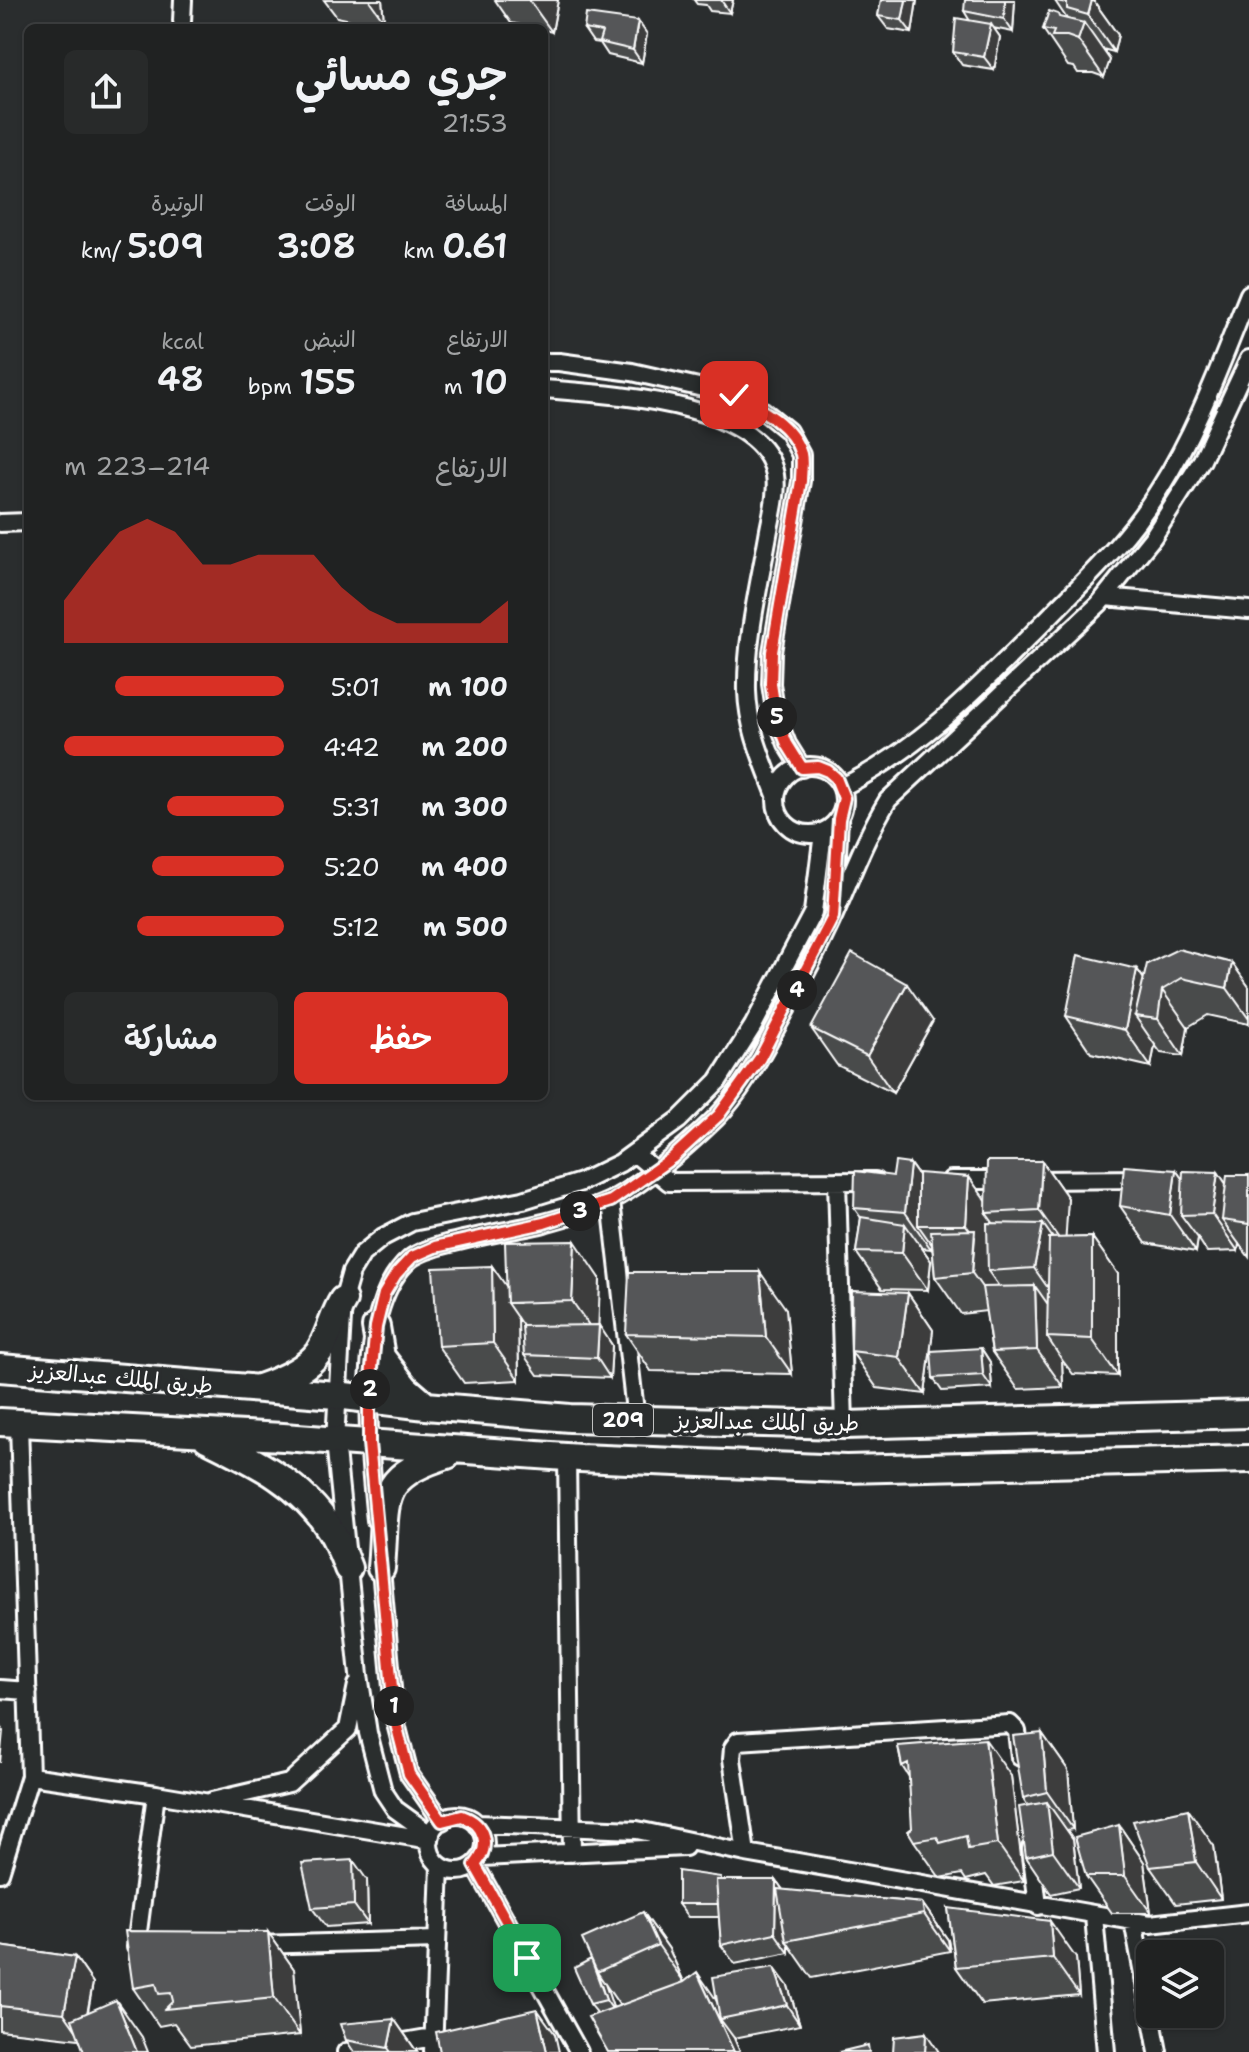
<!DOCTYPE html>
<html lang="ar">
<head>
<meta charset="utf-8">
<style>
	:root { --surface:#202222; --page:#282a2a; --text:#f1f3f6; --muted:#a2a4a5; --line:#3d3f40; --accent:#d93025 }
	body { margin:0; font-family:"Shantell Sans","Playpen Sans Arabic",sans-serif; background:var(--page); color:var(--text); direction:rtl; height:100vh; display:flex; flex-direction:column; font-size:30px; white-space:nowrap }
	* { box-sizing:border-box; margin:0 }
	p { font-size:26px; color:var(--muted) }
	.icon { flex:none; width:44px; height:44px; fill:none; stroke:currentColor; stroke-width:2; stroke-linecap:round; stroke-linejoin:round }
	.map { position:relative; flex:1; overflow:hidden; direction:ltr }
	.drawer { position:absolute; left:24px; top:24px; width:524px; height:1076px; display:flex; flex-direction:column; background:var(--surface); border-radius:12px; box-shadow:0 2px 6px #0004,0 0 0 2px var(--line); direction:rtl }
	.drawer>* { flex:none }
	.fabs { position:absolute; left:1136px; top:1940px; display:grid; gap:16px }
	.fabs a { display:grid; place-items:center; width:88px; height:88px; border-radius:12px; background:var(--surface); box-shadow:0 2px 6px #0004,0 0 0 2px var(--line); font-size:40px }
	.pin { position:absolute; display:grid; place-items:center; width:68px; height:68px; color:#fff; margin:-34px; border-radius:16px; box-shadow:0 4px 12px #0006 }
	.km { position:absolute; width:40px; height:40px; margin:-20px; border-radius:50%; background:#222; color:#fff; font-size:22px; line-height:40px; text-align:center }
	.round { display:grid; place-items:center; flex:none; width:84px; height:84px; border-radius:12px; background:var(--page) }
	.headline { display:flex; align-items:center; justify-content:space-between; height:136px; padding:0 40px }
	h1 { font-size:44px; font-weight:600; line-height:60px }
	.figures { display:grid; grid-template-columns:repeat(3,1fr); gap:12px; height:136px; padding:8px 40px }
	.figures div { display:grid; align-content:center }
	.figures b { font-size:34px; font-weight:600 }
	.figures small { font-size:22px; font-weight:400 }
	.figures p { font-size:22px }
	.chart { height:224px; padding:16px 40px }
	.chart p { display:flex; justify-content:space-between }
	.chart svg { width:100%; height:144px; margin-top:8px; fill:var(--accent); opacity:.7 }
	.cta { display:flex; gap:16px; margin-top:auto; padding:16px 40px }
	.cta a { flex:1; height:92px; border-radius:12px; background:var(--accent); color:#fff; font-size:32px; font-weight:600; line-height:92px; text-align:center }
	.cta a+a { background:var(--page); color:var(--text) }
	ul { padding:0 40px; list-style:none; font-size:26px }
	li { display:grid; grid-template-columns:128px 96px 1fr; align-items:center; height:60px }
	li i { height:20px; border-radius:10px; background:var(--accent) }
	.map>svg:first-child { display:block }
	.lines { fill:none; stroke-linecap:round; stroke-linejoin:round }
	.minor-casing { stroke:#fff; stroke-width:22 }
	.primary-casing { stroke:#fff; stroke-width:32 }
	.minor { stroke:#2a2d2e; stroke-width:16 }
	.primary { stroke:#2a2d2e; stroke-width:26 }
	.wall { fill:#494b4c; stroke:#fff; stroke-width:2; fill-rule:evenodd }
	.shaded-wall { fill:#3c3d3e; stroke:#fff; stroke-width:2 }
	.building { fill:#555758; stroke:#fff; stroke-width:2 }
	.route-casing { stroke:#fff; stroke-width:16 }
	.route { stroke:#d93025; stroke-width:10 }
	.labels { text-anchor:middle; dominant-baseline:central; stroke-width:7; stroke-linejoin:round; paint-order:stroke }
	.shield { fill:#2a2d2e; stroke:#bfc0c0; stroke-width:2 }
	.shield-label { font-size:20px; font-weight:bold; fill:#fff }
	.street-label { font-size:22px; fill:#fff; stroke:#2a2d2e }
</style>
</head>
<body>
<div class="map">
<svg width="1249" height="2052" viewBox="0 0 1249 2052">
	<rect width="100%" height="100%" fill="#2a2d2e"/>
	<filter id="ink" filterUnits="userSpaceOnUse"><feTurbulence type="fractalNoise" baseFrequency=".0125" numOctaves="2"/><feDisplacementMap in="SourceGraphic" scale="16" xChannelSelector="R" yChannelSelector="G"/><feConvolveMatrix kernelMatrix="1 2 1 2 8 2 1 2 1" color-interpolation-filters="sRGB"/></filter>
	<g filter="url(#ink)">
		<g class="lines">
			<g class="minor-casing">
				<path id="minor" d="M182 21 183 0
					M544 362H559L632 372 734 395 761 409 788 431 801 455V481L772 652 771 684 776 716 787 744 802 768
					M544 389C602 394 762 400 775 475 778 494 771 517 768 535 759 586 746 639 747 691 748 728 763 761 776 795
					M0 523 28 522
					M1105 597 1249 610
					M776 800a34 34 0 1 1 68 0a34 34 0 1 1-68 0Z
					M842 787C922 748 982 684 1044 622 1085 580 1129 539 1160 488 1198 428 1222 360 1249 294
					M834 904 839 819
					M634 1153 669 1182 875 1181
					M951 1180H1007
					M1035 1180 1143 1179
					M837 1181 844 1425
					M611 1201 636 1420
					M567 1457 572 1853
					M376 1520C369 1452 353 1308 410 1259 430 1242 514 1231 544 1223 565 1217 592 1210 612 1200 650 1179 685 1148 716 1118 739 1095 758 1061 773 1033 795 994 816 955 834 915 851 876 866 836 888 800L1099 604 1153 537 1202 460 1249 359
					M380 1559 395 1720 409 1774 442 1821
					M0 1689 28 1691
					M30 1776 156 1794 430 1840
					M212 1801 289 1783 348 1729 357 1685
					M429 1843a28 28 0 1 1 56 0a28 28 0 1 1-56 0Z
					M477 1824 637 1830 746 1853 1150 1924 1249 1913
					M431 1835 395 1809 383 1791 368 1733 359 1675 335 1441 343 1300 351 1272 362 1254 383 1237 412 1222 523 1200 581 1182 620 1163 679 1120 718 1081 753 1026 813 912 823 833
					M1031 1848 1038 1906
					M746 1853 732 1759 733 1748 738 1741 1010 1724 1017 1731 1020 1757
					M482 1857 685 1847
					M475 1865 579 2052
					M0 1873 30 1776 19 1424
					M1094 1916 1106 2052
					M1133 1921 1150 2010
					M255 1945 437 1940
					M140 1947H136L156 1794
					M1151 2014 1158 2052
					M346 2052 433 2037
					M433 2052 440 1866"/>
			</g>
			<g class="primary-casing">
				<path id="primary" d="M376 1327 381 1357 405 1388 426 1406
					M0 1368 336 1395 426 1406 570 1418 844 1425 1249 1414
					M259 1388C279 1381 306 1370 319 1352 329 1337 333 1316 343 1300
					M0 1422 283 1437 580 1458 846 1469 1249 1459
					M207 1438C254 1461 301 1483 330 1529 338 1541 343 1555 348 1568
					M381 1568C387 1501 374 1477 447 1455"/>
			</g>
			<use href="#minor" class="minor"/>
			<use href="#primary" class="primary"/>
		</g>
		<path class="wall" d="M324 0H382L384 21H355L337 17Z
			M495 0H558L552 32 544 30V28H535L511 23Z
			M694 0H733L730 13 710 11 706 5 697 4Z
			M881 0H917L912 33 888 29 878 16Z
			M1015 0 1013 32 993 28 1000 37 994 70 962 65 953 52 970 21 964 11Z
			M1093 0 1118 35 1114 52 1102 49 1110 60 1104 77 1093 73H1078L1074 67 1068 66 1043 29 1061 18 1067 19 1055 1Z
			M584 29 647 34 642 63 608 55 600 43 593 42Z
			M1232 963 1249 987V1024L1208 1015 1188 1027 1183 1056 1161 1053 1155 1045 1151 1067 1091 1053 1066 1016 1137 969 1144 979Z
			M933 1021 893 1093 837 1065 811 1028Z
			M1042 1161 1068 1198 1065 1238 1092 1237 1118 1274V1376L1073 1374 1062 1360 1063 1387 1018 1389 992 1352 986 1311 961 1314 935 1277 932 1245 931 1249 922 1248 931 1261 928 1290 882 1289 856 1252 861 1218 854 1208 893 1176 910 1164 918 1175 969 1177 986 1202Z
			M1176 1170 1183 1180 1218 1172 1226 1184 1249 1175V1257L1239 1244 1238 1251 1207 1252 1198 1238 1196 1252 1146 1243 1120 1206Z
			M492 1266 506 1287 600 1278 598 1325 612 1345 610 1378 538 1375 524 1355 523 1326 518 1319 519 1380 464 1383 438 1346Z
			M908 1293 933 1330 925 1394 877 1388 851 1351Z
			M786 1309 792 1374 651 1371 626 1334Z
			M981 1348 990 1362 992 1388 942 1391 933 1378Z
			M1042 1733 1068 1770 1073 1829 1067 1830 1073 1839 1079 1888 1051 1894 1026 1857 1028 1806 1023 1798Z
			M898 1746 1011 1776 1024 1881 994 1886 986 1875 966 1880 962 1874 940 1878 914 1841 909 1777 902 1766Z
			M1119 1825 1144 1862 1151 1913H1112L1086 1876Z
			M1214 1846 1221 1899 1176 1904 1150 1867Z
			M367 1880 368 1924 326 1927 312 1908Z
			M723 1880H776L783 1890 922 1903 948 1940 950 1951 812 1978 789 1945V1953L735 1964 721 1945 719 1917H688L678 1904Z
			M948 1908 1076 1958 1079 1995 982 2004 956 1967Z
			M643 1912 669 1949 684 1982 715 1998 717 2001 788 1986 800 2025 734 2038 740 2052H608L598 2014 590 2004 591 1959ZM605 1984 620 2006 613 2008Z
			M268 1932 294 1969 300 2035 191 2046 174 2023 159 2026 133 1988Z
			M0 1946 75 1957 93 1983 88 2012 142 2037 79 2039 0 2030Z
			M394 2019 417 2052H354L346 2040Z"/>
		<path class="shaded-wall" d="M369 0H382L384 21Z
			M529 0H558L552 32Z
			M721 0H733L730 13Z
			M906 0H917L912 33 902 20Z
			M1005 0H1015L1013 32 1004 19Z
			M1092 0H1093L1118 35 1114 52 1088 15Z
			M638 21 647 34 642 63 633 50Z
			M1084 23 1110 60 1104 77 1078 40Z
			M991 24 1000 37 994 70 984 57Z
			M1232 963 1249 987V1019L1227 988Z
			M1137 969 1160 1003 1162 990 1188 1027 1183 1056 1158 1019 1135 1016 1155 1045 1151 1067 1125 1030Z
			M907 984 933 1021 893 1093 867 1056Z
			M1042 1161 1068 1198 1065 1247 1039 1210Z
			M910 1164 936 1201 918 1225 932 1245 931 1249 905 1212Z
			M1176 1170 1202 1207 1181 1215 1198 1238 1196 1252 1170 1215Z
			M1218 1172 1243 1209 1222 1220 1239 1244 1238 1251 1212 1214Z
			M969 1177 994 1212 986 1213 994 1224 988 1271 1000 1288 998 1310 972 1273 975 1237 966 1225Z
			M905 1224 931 1261 928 1290 902 1253Z
			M1043 1224 1069 1261 1060 1305 1034 1268Z
			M1092 1237 1118 1274V1376L1092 1339Z
			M575 1241 600 1278 598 1338 572 1301Z
			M492 1266 518 1303H507L518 1319 519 1380 493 1343Z
			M760 1272 786 1309 792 1374 766 1337Z
			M1035 1286 1061 1323 1047 1337 1062 1360 1063 1387 1037 1350Z
			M908 1293 933 1330 925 1394 899 1357Z
			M599 1325 612 1345 610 1378 597 1358Z
			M981 1348 990 1362 992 1388 983 1375Z
			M0 1726 3 1731 0 1763Z
			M1042 1733 1068 1770 1073 1829 1047 1792Z
			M985 1739 1011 1776 1024 1881 998 1844Z
			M1047 1802 1073 1839 1079 1888 1053 1851Z
			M1188 1809 1214 1846 1221 1899 1196 1862Z
			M1119 1825 1144 1862 1151 1913 1125 1876Z
			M353 1860 367 1880 368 1924 354 1905Z
			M776 1880 790 1900 786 1941 789 1945V1953L775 1933Z
			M922 1903 948 1940 950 1951 924 1914Z
			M643 1912 669 1949 684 1982 658 1945Z
			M1050 1921 1076 1958 1079 1995 1053 1958Z
			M268 1932 294 1969 300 2035 274 1998Z
			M75 1957 93 1983 82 2039 64 2013Z
			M774 1967 788 1986 800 2025 787 2005Z
			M597 1972 605 1984 615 2013 606 2000Z
			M697 1972 715 1998 725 2018 720 2019 734 2038 740 2052H734Z
			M116 2000 142 2037 148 2052H137Z
			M537 2009 555 2034 559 2052H547Z
			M394 2019 417 2052H391L388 2048Z
			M926 2033 939 2052H925Z"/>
		<path class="building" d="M881 0H906L902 20 878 16Z
			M965 0H1005L1004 19 964 11Z
			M1055 0H1092L1088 15 1067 9V3L1055 1Z
			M1049 11 1058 14 1059 17 1084 23 1078 40 1067 36H1052L1054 31 1043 29Z
			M586 14 638 21 633 50 599 42 602 32 584 29Z
			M956 18 991 24 984 57 953 52Z
			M1178 949 1232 963 1227 988 1182 978 1162 990 1158 1019 1135 1016 1147 964Z
			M852 953 907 984 867 1056 811 1028Z
			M1078 955 1137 969 1125 1030 1066 1016Z
			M987 1161H1042L1039 1210 986 1213Z
			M895 1162 910 1164 905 1212 854 1208 855 1171 893 1176Z
			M1124 1166 1176 1170 1170 1215 1120 1206Z
			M1183 1171 1218 1172 1212 1214 1181 1215Z
			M918 1173 969 1177 966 1225H918Z
			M1227 1175H1249V1224L1222 1220Z
			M861 1217 905 1224 902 1253 856 1252Z
			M987 1223 1043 1224 1034 1268 988 1271Z
			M975 1230 972 1273 935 1277 931 1231Z
			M1092 1237V1339L1047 1337 1049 1238Z
			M575 1241 572 1301 507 1303 505 1242Z
			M492 1266 493 1343 438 1346 433 1268Z
			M629 1272H760L766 1337 626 1334Z
			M1035 1286 1037 1350 992 1352 982 1287Z
			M852 1291 908 1293 899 1357 851 1351Z
			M599 1325 597 1358 524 1355 522 1326Z
			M981 1348 983 1375 933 1378 931 1351Z
			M1042 1733 1047 1792 1023 1798 1013 1736Z
			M985 1739 998 1844 968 1849 966 1836 940 1843 937 1837 914 1841 908 1831 912 1828 908 1763 902 1766 898 1746Z
			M1047 1802 1053 1851 1026 1857 1019 1807Z
			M1188 1809 1196 1862 1150 1867 1133 1821Z
			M1119 1825 1125 1876H1086L1075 1837Z
			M353 1860 354 1905 312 1908 302 1863Z
			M678 1871 721 1877V1880H716L718 1904H678Z
			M716 1880H776L775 1933 721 1945Z
			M777 1889 922 1903 924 1914 786 1941Z
			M948 1908 1050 1921 1053 1958 956 1967Z
			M643 1912 658 1945 597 1972 582 1939Z
			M125 1931 268 1932 274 1998 165 2009 173 2001 171 1993 159 1994 156 1984 133 1988Z
			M0 1946 75 1957 64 2013 0 2006Z
			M591 1959 606 2000 590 2004 574 1968Z
			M774 1967 787 2005 720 2019 713 1977Z
			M697 1972 734 2052H608L588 2017 684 1982Z
			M116 2000 137 2052H84L72 2019Z
			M537 2009 547 2052H440L436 2032Z
			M394 2019 388 2048 346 2040 340 2024Z
			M926 2033 925 2052H893L894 2037Z
			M868 2045 869 2052H839Z"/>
	</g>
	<g class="lines" filter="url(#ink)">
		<g class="route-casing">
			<path id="route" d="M527 1958 475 1865C491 1846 485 1824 462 1816L442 1821 409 1774 395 1720 369 1443V1399L376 1327 384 1294 396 1274 412 1257 435 1247 544 1223 611 1201 672 1158 719 1115 760 1058 833 917 839 819 844 798 836 778 828 771 818 767 802 768 787 744 776 716 771 684 772 652 801 481C801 473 803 462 801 454 792 424 759 408 734 395"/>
		</g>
		<use href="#route" class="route"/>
	</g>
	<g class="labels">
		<rect class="shield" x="593" y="1404" width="60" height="32" rx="6"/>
		<g class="shield-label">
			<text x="623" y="1420">209</text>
		</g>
		<g class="street-label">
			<text transform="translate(121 1378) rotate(5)">طريق الملك عبدالعزيز</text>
			<text transform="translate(767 1422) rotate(1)">طريق الملك عبدالعزيز</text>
		</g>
	</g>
</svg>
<div class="fabs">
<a><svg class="icon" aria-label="layers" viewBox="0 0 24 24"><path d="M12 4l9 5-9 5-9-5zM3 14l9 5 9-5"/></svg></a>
</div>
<div class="pin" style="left:527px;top:1958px;background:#1e9e55"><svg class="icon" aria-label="arrive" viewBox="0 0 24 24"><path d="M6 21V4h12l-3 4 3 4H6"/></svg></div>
<div class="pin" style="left:734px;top:395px;background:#d93025"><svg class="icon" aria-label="check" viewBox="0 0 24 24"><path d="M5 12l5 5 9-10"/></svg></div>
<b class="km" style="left:394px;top:1706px">1</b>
<b class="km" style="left:370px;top:1389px">2</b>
<b class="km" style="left:580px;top:1211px">3</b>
<b class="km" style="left:797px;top:990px">4</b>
<b class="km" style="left:777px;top:717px">5</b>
<section class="drawer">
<div class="headline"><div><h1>جري مسائي</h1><p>21:53</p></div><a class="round"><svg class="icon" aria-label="share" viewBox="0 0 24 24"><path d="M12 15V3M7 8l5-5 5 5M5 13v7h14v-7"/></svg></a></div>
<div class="figures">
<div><p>المسافة</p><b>0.61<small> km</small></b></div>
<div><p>الوقت</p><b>3:08</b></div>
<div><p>الوتيرة</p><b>5:09<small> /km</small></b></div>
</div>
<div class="figures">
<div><p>الارتفاع</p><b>10<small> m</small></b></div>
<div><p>النبض</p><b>155<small> bpm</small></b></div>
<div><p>kcal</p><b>48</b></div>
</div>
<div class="chart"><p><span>الارتفاع</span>214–223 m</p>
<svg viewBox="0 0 160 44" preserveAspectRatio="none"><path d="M0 44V31L10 20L20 10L30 6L40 10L50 20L60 20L70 17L80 17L90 17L100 27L110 34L120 38L130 38L140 38L150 38L160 31V44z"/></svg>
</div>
<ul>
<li><b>100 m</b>5:01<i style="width:77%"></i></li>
<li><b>200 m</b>4:42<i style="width:100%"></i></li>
<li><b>300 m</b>5:31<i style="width:53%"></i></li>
<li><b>400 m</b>5:20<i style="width:60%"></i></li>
<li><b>500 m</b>5:12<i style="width:67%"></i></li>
</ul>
<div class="cta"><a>حفظ</a><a>مشاركة</a></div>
</section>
</div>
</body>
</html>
